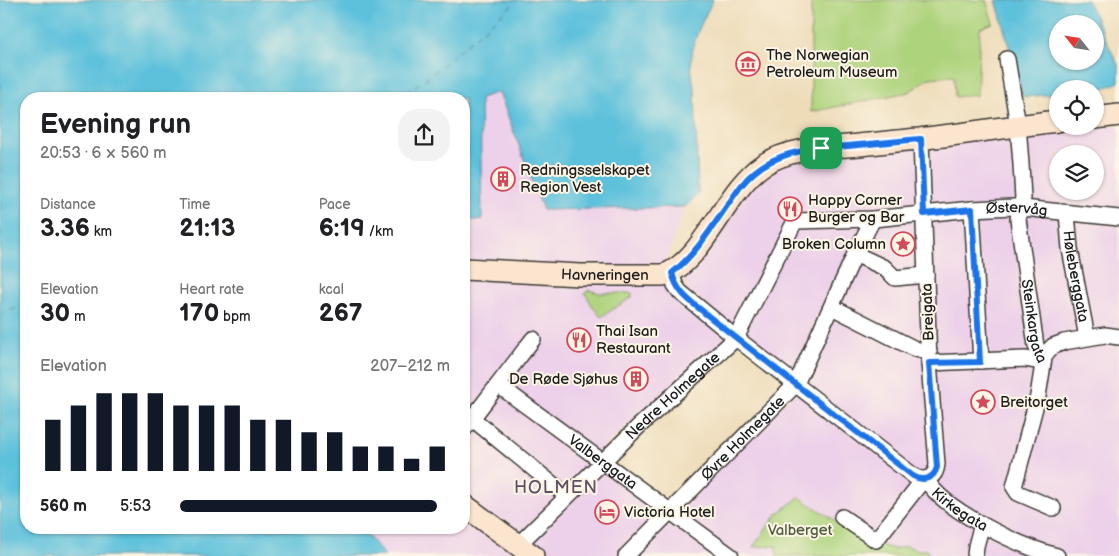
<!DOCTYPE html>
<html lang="en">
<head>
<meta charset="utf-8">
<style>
	:root { --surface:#fff; --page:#f2f2f2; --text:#202124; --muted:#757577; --accent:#111827 }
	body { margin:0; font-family:"Balsamiq Sans",sans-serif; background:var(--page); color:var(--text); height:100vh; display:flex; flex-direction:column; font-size:19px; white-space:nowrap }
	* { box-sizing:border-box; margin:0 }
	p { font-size:16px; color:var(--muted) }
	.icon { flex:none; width:28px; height:28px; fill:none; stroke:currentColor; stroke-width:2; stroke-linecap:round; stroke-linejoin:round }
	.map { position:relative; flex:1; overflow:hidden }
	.panel { position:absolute; left:20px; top:92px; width:450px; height:442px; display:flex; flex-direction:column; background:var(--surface); border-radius:20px; box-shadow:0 1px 4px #0004 }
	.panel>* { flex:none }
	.needle { width:32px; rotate:300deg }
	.buttons { position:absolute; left:1049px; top:15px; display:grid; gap:10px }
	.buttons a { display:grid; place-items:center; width:55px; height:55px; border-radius:50%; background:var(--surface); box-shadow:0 1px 4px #0004; font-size:25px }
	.pin { position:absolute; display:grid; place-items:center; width:42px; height:42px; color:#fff; margin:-21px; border-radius:10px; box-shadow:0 2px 8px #0006 }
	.round { display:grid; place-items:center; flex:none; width:52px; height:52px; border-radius:20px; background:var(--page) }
	.headline { display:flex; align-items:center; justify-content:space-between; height:85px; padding:0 20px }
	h1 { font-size:28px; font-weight:700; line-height:38px }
	.metrics { display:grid; grid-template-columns:repeat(3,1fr); gap:8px; height:85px; padding:5px 20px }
	.metrics div { display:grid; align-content:center }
	.metrics b { font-size:25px; font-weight:700 }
	.metrics small { font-size:14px; font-weight:400 }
	.metrics p { font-size:14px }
	.chart { height:140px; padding:10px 20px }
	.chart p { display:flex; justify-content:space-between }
	.chart svg { width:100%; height:90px; margin-top:5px; stroke:var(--accent); stroke-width:6 }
	ul { padding:0 20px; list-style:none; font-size:16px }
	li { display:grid; grid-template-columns:80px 60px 1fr; align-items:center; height:38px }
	li i { height:12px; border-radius:6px; background:var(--accent) }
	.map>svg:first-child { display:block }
	.built { fill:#edd0e9; fill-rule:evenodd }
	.green { fill:#aed37d; stroke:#65784c }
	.water { fill:#5dc1db; stroke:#3c6e7c; fill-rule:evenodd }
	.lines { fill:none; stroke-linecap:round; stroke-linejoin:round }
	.ferry { stroke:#365e68; stroke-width:1; stroke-dasharray:6 5; stroke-linecap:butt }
	.street-casing { stroke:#3c3934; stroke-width:18 }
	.secondary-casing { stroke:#3c3934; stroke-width:24 }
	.street { stroke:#fff; stroke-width:15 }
	.secondary { stroke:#fce5cf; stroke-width:21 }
	.route-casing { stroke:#fff; stroke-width:10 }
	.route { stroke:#1a73e8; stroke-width:6 }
	.labels { text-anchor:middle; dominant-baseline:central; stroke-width:4; stroke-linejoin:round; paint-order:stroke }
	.poi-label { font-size:15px; fill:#1c1c1c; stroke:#fcf5e5; text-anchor:start }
	.street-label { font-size:15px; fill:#1c1c1c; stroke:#fcf5e5 }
	.park-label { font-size:15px; fill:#4f5c3e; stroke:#fcf5e5 }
	.quarter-label { font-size:18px; letter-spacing:1px; fill:#5d4f64; stroke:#fcf5e5 }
</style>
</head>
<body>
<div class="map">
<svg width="1119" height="556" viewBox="0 0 1119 556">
	<rect width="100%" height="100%" fill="#fcf5e5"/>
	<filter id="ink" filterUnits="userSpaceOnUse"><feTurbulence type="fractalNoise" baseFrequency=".02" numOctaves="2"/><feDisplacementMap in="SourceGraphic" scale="10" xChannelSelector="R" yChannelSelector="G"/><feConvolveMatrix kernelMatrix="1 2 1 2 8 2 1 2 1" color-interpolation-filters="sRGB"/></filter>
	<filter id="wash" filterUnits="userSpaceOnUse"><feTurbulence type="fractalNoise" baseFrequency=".0096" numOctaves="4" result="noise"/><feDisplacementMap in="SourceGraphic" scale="20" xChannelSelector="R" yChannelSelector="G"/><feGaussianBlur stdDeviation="1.12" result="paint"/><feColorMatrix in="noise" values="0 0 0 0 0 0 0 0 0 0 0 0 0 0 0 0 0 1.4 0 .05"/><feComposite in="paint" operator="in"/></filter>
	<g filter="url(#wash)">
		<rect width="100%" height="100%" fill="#eedcb9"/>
		<path class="built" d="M499 92 543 210 685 207 665 264 726 339 589 460 661 511 620 556H385L362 529H464V220H482L480 98Z
			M1119 125V556H928V550H918L907 546 894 549 860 539 845 527 754 547 776 546 777 556H636L803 384 689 291 684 275 755 180 781 160 929 142ZM1058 154H1095V191H1058Z"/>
		<path class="green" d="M811 0H986L993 23 980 28 977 95 955 97 954 76 929 78 909 92 811 112Z
			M589 290 599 293H632V297L601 317 593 307 585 293Z
			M799 497 845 527 860 539 894 549 907 546 918 550H928V556H777L776 546 753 547 777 514Z"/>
		<path class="water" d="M0 0H713C697 32 685 53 695 90L698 194 685 207 543 210 499 92 480 98 482 220H464V99H26V529H362L385 556H0Z
			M996 0H1087L1119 67V82L1100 90 1058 89 1057 94 1023 97ZM1058 24H1095V61H1058Z"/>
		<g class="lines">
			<path class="ferry" d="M397 99 430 76 518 0
				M0 314 26 305"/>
		</g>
	</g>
	<g filter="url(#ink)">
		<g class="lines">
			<g class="street-casing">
				<g id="street">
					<path id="s1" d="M1007 59 1018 125 1021 164 1023 198 1018 219 1036 346 1043 362"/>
					<path d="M972 209 981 361"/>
					<path id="s2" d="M1067 213 1070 249 1087 337"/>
					<path d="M855 254 885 268 895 278 926 275"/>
					<path d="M672 273 675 285 680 292 736 338 915 477C927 482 936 477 937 464L929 363 921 139"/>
					<path d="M832 307 915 349 929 352"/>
					<path d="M929 363 1025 359 1043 362"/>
					<path id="s3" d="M498 385 731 556"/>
					<path d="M464 412 567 496"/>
					<path d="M464 429 533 339"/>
					<path id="s4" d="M926 479C943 511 1022 547 1057 556"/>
					<path d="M1053 508 1018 493 1014 487 1038 396 1044 358 1047 352 1053 346 1064 342 1105 335 1119 337"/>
					<path d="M842 517 876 540 923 480"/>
					<path id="s5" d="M518 545 638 427 736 338 795 221 873 219 972 209 1013 207 1119 218"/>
					<path id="s6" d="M626 556 796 384 855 254 873 219"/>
					<path d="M975 556 976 546 982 524"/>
				</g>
			</g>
			<g class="secondary-casing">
				<g id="secondary">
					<path d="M1095 118 1119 115"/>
					<path id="s7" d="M464 269 580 275H663C702 264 726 189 763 165 788 149 818 148 847 146 871 144 895 141 919 139 965 134 1011 126 1058 121"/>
					<path d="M464 505 533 556"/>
				</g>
			</g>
			<use href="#street" class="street"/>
			<use href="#secondary" class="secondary"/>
		</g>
	</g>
	<g class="lines" filter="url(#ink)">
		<g class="route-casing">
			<path id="route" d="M921 139 924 214 972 209 980 362 929 363 937 467C934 479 923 482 913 476L707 315C691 301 678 295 672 273 701 250 719 215 741 186 768 151 808 149 848 146 873 144 897 141 921 139Z"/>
		</g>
		<use href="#route" class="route"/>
	</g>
	<defs>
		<g id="museum-ring" transform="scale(1.25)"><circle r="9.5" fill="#fcf5e5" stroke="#d1495b" stroke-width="1.5"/><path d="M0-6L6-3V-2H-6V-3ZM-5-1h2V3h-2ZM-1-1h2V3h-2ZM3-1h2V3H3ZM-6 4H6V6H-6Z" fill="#d1495b"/></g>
		<g id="building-ring" transform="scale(1.25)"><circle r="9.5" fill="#fcf5e5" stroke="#d1495b" stroke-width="1.5"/><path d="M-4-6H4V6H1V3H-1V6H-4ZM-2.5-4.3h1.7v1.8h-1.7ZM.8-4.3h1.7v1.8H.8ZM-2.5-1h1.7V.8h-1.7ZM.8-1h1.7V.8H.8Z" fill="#d1495b"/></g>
		<g id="restaurant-ring" transform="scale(1.25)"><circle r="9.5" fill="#fcf5e5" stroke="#d1495b" stroke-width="1.5"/><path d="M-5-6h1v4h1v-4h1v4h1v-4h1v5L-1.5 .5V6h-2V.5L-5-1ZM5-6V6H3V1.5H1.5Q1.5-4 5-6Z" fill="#d1495b"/></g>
		<g id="sight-ring" transform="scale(1.25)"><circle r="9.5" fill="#fcf5e5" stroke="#d1495b" stroke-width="1.5"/><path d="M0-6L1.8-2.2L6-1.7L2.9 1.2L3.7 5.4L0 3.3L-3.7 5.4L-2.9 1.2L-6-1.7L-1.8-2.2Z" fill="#d1495b"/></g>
		<g id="hotel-ring" transform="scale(1.25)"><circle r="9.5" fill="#fcf5e5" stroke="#d1495b" stroke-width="1.5"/><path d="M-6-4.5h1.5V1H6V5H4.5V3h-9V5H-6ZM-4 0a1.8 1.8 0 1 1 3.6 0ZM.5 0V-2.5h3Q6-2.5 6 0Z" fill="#d1495b"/></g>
	</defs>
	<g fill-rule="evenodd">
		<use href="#museum-ring" x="748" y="64"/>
		<use href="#building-ring" x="503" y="179"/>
		<use href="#restaurant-ring" x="790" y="209"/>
		<use href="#sight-ring" x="903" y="244"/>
		<use href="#restaurant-ring" x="579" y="340"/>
		<use href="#building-ring" x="636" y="379"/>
		<use href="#sight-ring" x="983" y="402"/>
		<use href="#hotel-ring" x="607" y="512"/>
	</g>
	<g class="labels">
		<g class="poi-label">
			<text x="766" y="55">The Norwegian<tspan x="766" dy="17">Petroleum Museum</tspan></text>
			<text x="520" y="170">Redningsselskapet<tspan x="520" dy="17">Region Vest</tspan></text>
			<text x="808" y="200">Happy Corner<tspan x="808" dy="17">Burger og Bar</tspan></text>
			<text x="886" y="244" text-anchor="end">Broken Column</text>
			<text x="596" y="331">Thai Isan<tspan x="596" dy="17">Restaurant</tspan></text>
			<text x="618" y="379" text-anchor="end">De Røde Sjøhus</text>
			<text x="1000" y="402">Breitorget</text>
			<text x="624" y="512">Victoria Hotel</text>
		</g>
		<g class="street-label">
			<text stroke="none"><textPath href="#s5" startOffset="654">Østervåg</textPath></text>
			<text stroke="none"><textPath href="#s7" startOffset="141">Havneringen</textPath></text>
			<text stroke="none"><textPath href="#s2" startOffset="64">Høleberggata</textPath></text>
			<text transform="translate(928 312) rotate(-92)">Breigata</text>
			<text stroke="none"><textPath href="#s1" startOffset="265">Steinkargata</textPath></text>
			<text stroke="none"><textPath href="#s5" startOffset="215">Nedre Holmegate</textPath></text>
			<text stroke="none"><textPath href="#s6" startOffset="166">Øvre Holmegate</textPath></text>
			<text stroke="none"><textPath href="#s3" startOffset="130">Valberggata</textPath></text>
			<text stroke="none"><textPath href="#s4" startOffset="46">Kirkegata</textPath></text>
		</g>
		<g class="park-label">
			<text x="800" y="530">Valberget</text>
		</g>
		<g class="quarter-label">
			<text x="556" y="487">HOLMEN</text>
		</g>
	</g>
</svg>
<div class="buttons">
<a><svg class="needle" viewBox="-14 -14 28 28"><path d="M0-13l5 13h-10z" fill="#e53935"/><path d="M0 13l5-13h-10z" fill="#757577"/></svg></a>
<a><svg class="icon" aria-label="locate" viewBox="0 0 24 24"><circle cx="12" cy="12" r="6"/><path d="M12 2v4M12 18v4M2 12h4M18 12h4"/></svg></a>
<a><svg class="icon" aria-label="layers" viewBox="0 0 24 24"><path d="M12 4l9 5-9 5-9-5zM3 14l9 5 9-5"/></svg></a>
</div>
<div class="pin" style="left:821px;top:148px;background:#1e9e55"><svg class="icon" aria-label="arrive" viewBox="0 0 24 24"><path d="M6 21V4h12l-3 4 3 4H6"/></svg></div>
<section class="panel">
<div class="headline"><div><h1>Evening run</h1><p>20:53 · 6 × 560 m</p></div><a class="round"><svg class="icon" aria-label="share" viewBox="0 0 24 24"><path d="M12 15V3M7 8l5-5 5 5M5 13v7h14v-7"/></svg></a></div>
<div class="metrics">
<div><p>Distance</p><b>3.36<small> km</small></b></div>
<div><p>Time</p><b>21:13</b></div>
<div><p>Pace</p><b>6:19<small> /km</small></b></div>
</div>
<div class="metrics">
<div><p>Elevation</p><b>30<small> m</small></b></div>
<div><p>Heart rate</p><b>170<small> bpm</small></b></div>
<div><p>kcal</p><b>267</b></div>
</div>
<div class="chart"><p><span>Elevation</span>207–212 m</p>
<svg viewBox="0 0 160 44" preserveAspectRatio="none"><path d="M5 44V19M15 44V12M25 44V6M35 44V6M45 44V6M55 44V12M65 44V12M75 44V12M85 44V19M95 44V19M105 44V25M115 44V25M125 44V32M135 44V32M145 44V38M155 44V32"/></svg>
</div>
<ul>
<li><b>560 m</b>5:53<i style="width:95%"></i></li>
</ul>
</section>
</div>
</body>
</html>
